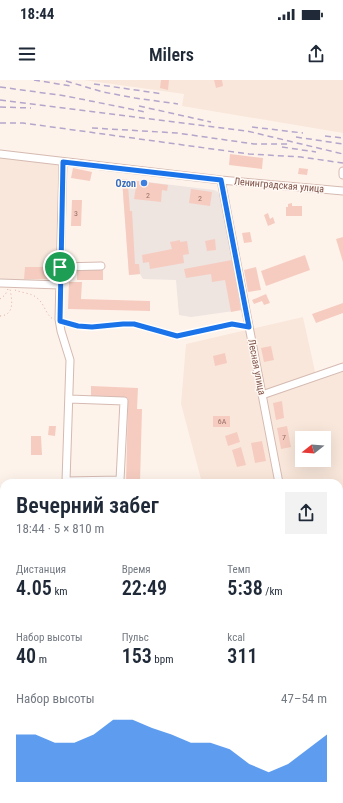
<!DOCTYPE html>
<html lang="ru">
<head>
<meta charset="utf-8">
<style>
	:root { --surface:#fff; --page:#f2f2f3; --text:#1f2937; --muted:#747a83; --accent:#1a73e8 }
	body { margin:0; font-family:"Roboto Condensed",sans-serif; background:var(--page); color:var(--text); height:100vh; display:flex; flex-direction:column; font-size:15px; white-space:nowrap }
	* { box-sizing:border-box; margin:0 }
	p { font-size:13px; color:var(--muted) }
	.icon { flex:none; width:22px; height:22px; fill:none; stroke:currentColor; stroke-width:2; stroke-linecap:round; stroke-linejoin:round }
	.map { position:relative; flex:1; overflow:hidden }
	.details { position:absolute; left:0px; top:399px; width:343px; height:324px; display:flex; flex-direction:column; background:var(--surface); border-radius:12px 12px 0 0; box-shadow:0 4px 16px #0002 }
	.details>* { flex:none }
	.needle { width:26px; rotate:253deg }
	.buttons { position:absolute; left:295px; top:351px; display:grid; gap:8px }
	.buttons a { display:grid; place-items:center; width:36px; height:36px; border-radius:0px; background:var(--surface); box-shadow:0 4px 16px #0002; font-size:20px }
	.pin { position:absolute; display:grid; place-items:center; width:34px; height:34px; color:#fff; margin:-17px; border:2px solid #fff; border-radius:50%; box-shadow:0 1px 4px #0007 }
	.round { display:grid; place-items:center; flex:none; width:42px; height:42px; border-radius:0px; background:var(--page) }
	.summary { display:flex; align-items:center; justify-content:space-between; height:68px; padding:0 16px }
	h1 { font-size:22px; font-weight:600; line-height:30px }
	.figures { display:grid; grid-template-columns:repeat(3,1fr); gap:6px; height:68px; padding:4px 16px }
	.figures div { display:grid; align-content:center }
	.figures b { font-size:20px; font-weight:600 }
	.figures small { font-size:11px; font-weight:400 }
	.figures p { font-size:11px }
	.chart { height:112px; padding:8px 16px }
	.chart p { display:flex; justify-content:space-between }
	.chart svg { width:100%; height:72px; margin-top:4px; fill:var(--accent); opacity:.7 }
	.status { display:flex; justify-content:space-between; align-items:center; height:28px; padding:0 20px; background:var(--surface); direction:ltr }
	.status svg { height:11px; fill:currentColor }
	header { display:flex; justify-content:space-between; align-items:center; height:52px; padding:0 16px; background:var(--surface); font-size:18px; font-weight:600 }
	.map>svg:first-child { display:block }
	.residential { fill:#f9e7db; fill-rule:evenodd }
	.industrial { fill:#eee4e0 }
	.green { fill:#ddefc6 }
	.building { fill:#f6ccc0 }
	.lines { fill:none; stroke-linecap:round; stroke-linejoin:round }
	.minor-casing { stroke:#d5bab1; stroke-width:9 }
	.path { stroke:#ddaea1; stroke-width:1; stroke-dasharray:1 3; stroke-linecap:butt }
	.minor { stroke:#fff; stroke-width:7 }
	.rail { stroke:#b4a6cb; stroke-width:1.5; stroke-dasharray:6 4; stroke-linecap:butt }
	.route-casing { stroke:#fff; stroke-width:8 }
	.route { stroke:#1a73e8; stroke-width:5 }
	.shop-dot { fill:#3f7fe0; stroke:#fff8f3; stroke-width:1.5 }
	.labels { text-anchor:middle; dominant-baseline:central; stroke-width:3; stroke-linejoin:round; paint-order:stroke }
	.number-label { font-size:8px; fill:#9b7168 }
	.shop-label { font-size:10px; font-weight:bold; fill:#366cbe; stroke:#fff8f3; text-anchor:end }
	.street-label { font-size:10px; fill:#7d534a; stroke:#fff8f3 }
</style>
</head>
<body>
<div class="status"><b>18:44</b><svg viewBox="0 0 49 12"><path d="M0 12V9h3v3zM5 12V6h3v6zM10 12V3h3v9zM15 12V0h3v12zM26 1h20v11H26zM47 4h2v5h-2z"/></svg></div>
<header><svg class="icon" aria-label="menu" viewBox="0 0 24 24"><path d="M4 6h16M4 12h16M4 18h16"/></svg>Milers<svg class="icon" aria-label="share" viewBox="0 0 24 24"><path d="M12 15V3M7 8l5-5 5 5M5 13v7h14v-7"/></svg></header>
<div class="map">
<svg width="343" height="723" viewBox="0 0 343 723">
	<rect width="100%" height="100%" fill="#fef3eb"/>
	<path class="residential" d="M83 0H343V53L182 26 184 14Z
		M0 74 63 82 60 205 0 203Z
		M303 237 316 296 343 287V723H270V719H339V403H202L181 324 186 264ZM302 358H324V380H302Z"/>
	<path class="industrial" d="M122 99 214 110 218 112 221 118 241 230 191 237 179 235 176 200 143 199 140 194 129 195Z"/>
	<path class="green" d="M65 719H270V723H65Z"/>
	<path class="building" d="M161 0H169L168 10 160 8Z
		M214 0H222L223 6 216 8Z
		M230 74 263 78 262 89 229 85Z
		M73 88 92 92 90 101 71 98Z
		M299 88 308 89 307 95 298 94Z
		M122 99 168 105 167 111 162 110 161 122 134 119 136 107 128 106 130 131H132L135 184H139L140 194 129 195Z
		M191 109 212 112 210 126 189 123Z
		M72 120H82L81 146H71Z
		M292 123V126H302V136H286V127H288V124Z
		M268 133 270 139 273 137 275 143 268 146 264 135Z
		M250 152 252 162 244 163 242 153Z
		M343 157V182L336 159Z
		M215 159 216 170 207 171 205 161Z
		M180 160V162L187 161 189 174 183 175 184 183 150 189 149 182 143 183 142 175 172 169 170 162Z
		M305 175 310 190 266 206 261 191Z
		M45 179H54L53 199H24L25 187H45Z
		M232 180 241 230 231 232 225 200 212 202 211 194 186 198 184 189Z
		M256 187 261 210 248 212 244 190Z
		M77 190H103V200H77Z
		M69 202H82L81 219 150 221V231L68 229Z
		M266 214 270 223 264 225 262 221 254 224 252 220Z
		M343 223V233L316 243 312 234Z
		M271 266 274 280 264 282 261 268Z
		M225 273 227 283 215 286 213 276Z
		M91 306 138 308 137 329H142L140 403 126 402 128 318 91 317Z
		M282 321 284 338 276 340 273 323Z
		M213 336H230V347H213Z
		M49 346H56L55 356 48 355Z
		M287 346 291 367 281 369 277 348Z
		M237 352 240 362 228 366 225 356Z
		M31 356H41L42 375H31Z
		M262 361 266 381 255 383 251 363Z
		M241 367 246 385 237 387 232 370Z
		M0 500H4V513H0Z"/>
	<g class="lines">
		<g class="minor-casing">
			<path id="minor" d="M0 74 221 100 343 111
				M63 82 59 239 61 251 70 280 66 401 120 400 124 321 69 319
				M343 91V95
				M221 100 279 403
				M60 187 101 186
				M0 203 60 205
				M262 315 343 287
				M339 660H343
				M65 723V719"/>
		</g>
		<path class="path" d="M15 210C22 213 32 213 37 218 45 224 45 234 53 239
			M0 219 5 215 8 209
			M0 236C15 235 12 220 10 209
			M65 242 79 246 92 247 123 243 134 244 177 256 232 244 243 246
			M0 532 4 533
			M270 723V719"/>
		<use href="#minor" class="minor"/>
		<path class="rail" d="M34 0 71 6
			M66 1 103 12 135 18 178 24
			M94 4 163 14
			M0 7 66 16 145 32
			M0 20 247 51 343 74
			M139 26 211 42
			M0 27 31 28
			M0 43H23L249 74 301 77 343 83
			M252 47 303 53
			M92 48 177 53 254 64H289
			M325 56 343 58
			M296 57 343 64
			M282 67 316 72"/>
	</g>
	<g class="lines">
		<g class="route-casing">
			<path id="route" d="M63 82 221 100 249 247 232 244 177 256 134 244H123L92 247 78 246 60 241Z"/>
		</g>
		<use href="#route" class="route"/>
	</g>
	<circle class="shop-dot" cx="144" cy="103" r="4"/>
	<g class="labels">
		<g class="number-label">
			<text x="148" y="115">2</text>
			<text x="200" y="118">2</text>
			<text x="76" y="133">3</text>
			<text x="222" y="341">6А</text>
			<text x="284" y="357">7</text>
		</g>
		<g class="shop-label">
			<text x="136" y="103">Ozon</text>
		</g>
		<g class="street-label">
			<text transform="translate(279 105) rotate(5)">Ленинградская улица</text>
			<text transform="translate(257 287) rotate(79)">Лесная улица</text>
		</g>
	</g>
</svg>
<div class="buttons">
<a><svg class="needle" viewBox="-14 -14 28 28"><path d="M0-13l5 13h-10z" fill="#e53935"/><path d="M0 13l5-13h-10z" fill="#747a83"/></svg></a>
</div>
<div class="pin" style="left:60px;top:187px;background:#1e9e55"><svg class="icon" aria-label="arrive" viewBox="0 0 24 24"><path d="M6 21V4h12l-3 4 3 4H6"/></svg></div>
<section class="details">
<div class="summary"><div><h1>Вечерний забег</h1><p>18:44 · 5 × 810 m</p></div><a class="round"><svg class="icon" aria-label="share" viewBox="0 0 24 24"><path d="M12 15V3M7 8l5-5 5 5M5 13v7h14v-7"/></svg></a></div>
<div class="figures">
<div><p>Дистанция</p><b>4.05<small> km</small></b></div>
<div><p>Время</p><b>22:49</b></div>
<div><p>Темп</p><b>5:38<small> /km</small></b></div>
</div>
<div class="figures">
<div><p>Набор высоты</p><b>40<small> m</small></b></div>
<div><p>Пульс</p><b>153<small> bpm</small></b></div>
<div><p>kcal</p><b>311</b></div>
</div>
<div class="chart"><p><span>Набор высоты</span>47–54 m</p>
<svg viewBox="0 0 160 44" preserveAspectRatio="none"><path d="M0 44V15L10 15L20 20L30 20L40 15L50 6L60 6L70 11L80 15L90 20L100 20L110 24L120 33L130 38L140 33L150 24L160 15V44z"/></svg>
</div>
</section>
</div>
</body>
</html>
